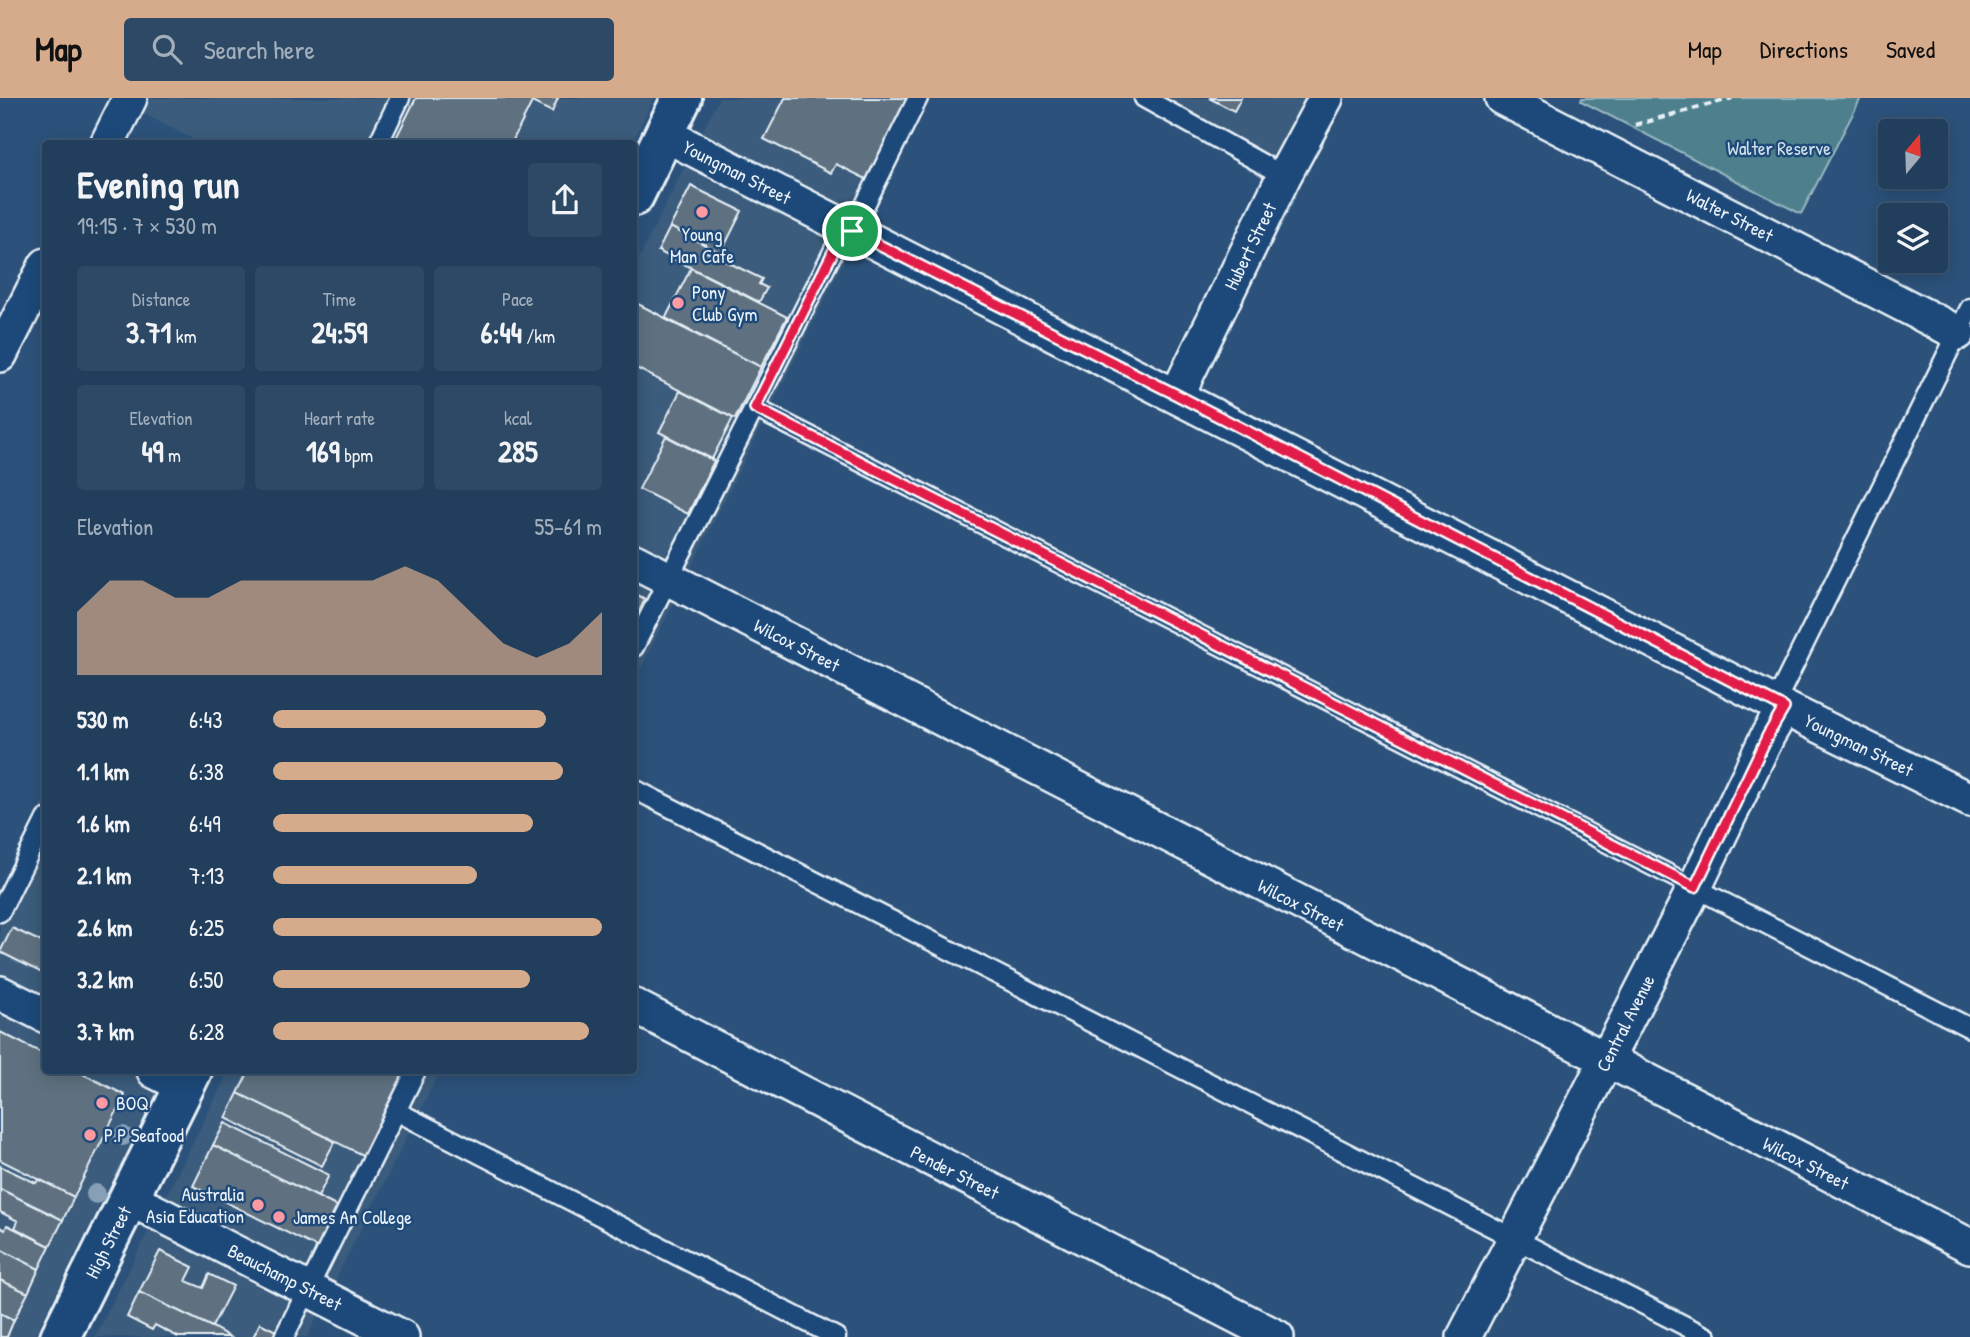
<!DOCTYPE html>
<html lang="en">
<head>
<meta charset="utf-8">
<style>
	:root { --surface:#213e5c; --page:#2d4965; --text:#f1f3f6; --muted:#a2aebb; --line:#3e5772; --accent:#d6ab8b }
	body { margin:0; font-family:"Patrick Hand",sans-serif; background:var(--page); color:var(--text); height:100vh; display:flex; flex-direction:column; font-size:26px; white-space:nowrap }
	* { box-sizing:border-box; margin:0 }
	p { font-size:23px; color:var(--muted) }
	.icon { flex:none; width:38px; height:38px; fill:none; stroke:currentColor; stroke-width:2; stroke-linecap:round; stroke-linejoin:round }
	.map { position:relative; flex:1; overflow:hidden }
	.drawer { position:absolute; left:42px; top:42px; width:595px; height:934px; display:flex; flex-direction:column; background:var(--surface); border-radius:7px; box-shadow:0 4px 18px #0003,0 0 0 2px var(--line) }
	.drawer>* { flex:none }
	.needle { width:46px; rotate:19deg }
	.tools { position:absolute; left:1878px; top:21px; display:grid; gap:14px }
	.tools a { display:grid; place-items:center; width:70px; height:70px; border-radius:7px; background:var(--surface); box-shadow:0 4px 18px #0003,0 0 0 2px var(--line); font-size:35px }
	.pin { position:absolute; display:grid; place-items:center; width:60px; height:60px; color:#fff; margin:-30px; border:4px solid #fff; border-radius:50%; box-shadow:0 2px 7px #0007 }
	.round { display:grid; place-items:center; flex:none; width:74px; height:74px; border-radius:7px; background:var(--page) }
	.head { display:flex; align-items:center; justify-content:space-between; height:119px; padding:0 35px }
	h1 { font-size:38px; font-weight:800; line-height:52px }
	.figures { display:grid; grid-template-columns:repeat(3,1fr); gap:10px; height:119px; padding:7px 35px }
	.figures div { display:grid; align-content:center; border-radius:7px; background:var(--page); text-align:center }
	.figures b { font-size:30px; font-weight:800 }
	.figures small { font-size:19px; font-weight:400 }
	.figures p { font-size:19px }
	.chart { height:196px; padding:14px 35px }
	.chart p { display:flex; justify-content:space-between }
	.chart svg { width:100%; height:126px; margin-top:7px; fill:var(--accent); opacity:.7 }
	ul { padding:0 35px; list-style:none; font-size:23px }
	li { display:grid; grid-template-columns:112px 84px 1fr; align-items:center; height:52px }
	li i { height:18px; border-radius:9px; background:var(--accent) }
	header { display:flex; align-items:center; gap:42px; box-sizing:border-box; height:98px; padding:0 35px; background:var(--accent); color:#111 }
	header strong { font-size:33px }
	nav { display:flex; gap:38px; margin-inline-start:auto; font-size:24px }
	.search { width:490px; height:63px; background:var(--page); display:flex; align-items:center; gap:18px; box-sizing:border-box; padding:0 24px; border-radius:7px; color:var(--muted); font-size:26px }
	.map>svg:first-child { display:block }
	.built { fill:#3b5b7c }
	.green { fill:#4e808c; stroke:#9bb8c2; stroke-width:2 }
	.building { fill:#5f7180; stroke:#e8f1f8; stroke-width:2 }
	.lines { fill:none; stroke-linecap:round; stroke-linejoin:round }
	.service-casing { stroke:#e8f1f8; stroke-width:23 }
	.minor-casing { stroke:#e8f1f8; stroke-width:38 }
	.secondary-casing { stroke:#e8f1f8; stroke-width:44 }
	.path { stroke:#e8f1f8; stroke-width:4.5; stroke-dasharray:7 5; stroke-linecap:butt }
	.service { stroke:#1f4a7a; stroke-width:18 }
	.minor { stroke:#1f4a7a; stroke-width:33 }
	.secondary { stroke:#1f4a7a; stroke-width:38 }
	.tree { fill:#87a0b7 }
	.route-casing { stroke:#fff; stroke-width:14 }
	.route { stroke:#e11d48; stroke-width:9 }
	.poi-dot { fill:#ff9aa2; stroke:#1f4a7a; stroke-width:2.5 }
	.labels { text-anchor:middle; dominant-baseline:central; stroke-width:5; stroke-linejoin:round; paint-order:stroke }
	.park-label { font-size:19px; fill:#d1e0e8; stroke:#1f4a7a }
	.street-label { font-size:19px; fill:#e8f1f8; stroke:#1f4a7a }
	.poi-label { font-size:19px; fill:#e8f1f8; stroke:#1f4a7a; text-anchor:start }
</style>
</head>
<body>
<header>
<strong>Map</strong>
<div class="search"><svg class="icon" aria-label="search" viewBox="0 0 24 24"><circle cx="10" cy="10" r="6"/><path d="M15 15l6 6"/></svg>Search here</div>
<nav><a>Map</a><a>Directions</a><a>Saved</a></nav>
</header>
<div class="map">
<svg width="1970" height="1239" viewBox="0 0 1970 1239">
	<rect width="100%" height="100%" fill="#2c527b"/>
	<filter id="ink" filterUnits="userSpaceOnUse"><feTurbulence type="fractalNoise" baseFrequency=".0143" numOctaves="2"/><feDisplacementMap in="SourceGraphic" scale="14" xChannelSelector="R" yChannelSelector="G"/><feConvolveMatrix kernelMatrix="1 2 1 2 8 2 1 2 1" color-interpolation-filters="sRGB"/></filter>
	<g filter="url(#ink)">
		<path class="built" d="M149 0H654L632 46 200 45 142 15Z
			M719 0H925L634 584V170Z
			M1161 0H1311L1281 64Z
			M45 699 46 973H167L34 1239H0V793Z
			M229 973H440L307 1239H95Z"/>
		<path class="green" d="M1582 0H1861L1801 116 1581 3Z"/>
		<path class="building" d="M416 0H558L552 14 532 4 511 46H393Z
			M785 0H913L870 83 836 66 831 75 764 41Z
			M1209 0H1241L1234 13Z
			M691 88 742 113 721 155 670 129Z
			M670 129 706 147 703 152 762 181 759 186 767 190 759 204 658 153Z
			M691 170 787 219 761 269 665 221Z
			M636 205 761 269 735 321 634 269V209Z
			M680 293 733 320 712 361 659 334Z
			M666 338 714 363 688 416 639 391Z
			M634 495 645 501 634 525Z
			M12 830 46 846V877L0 854Z
			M0 934 46 957V973H77L125 997 74 1099 0 1062Z
			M249 973H409L366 1059 238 995Z
			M238 995 335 1043 322 1068 226 1020Z
			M225 1025 329 1077 318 1099 213 1047Z
			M213 1047 340 1110 320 1151 193 1088Z
			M0 1068 36 1085 39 1081 74 1099 63 1122 0 1091Z
			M0 1091 63 1122 50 1148 15 1130 18 1123 0 1114Z
			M7 1127 50 1148 39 1171 0 1151V1129L5 1132Z
			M0 1151 39 1171 28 1195 0 1182Z
			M160 1153 193 1169 186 1183 203 1190 209 1176 233 1188 212 1229 139 1194Z
			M0 1182 28 1195 14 1222 0 1215Z
			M139 1194 212 1229 230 1239H178L155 1227 152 1232 127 1219Z
			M0 1215 14 1222 7 1239H0Z
			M260 1225 278 1234 276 1239H253Z"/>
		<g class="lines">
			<g class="service-casing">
				<path id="service" d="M1144 0 1284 78
					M378 46 400 0
					M852 133 918 0
					M755 310 1970 930
					M634 549 845 130
					M1775 605 1970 210
					M634 691 1707 1239
					M0 814 46 721
					M396 1013 836 1239
					M284 1239 416 973"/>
			</g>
			<g class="minor-casing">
				<path id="minor" d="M1502 0 1958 235
					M664 36 1784 610 1970 702
					M107 46 130 0
					M0 257 46 167
					M1177 297 1284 78 1326 0
					M634 463 1970 1148
					M0 895 46 918
					M634 908 1277 1239
					M154 973 184 988
					M130 1101 402 1239
					M1464 1239 1695 789 1768 637 1784 610"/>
			</g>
			<g class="secondary-casing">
				<path id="secondary" d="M634 98 682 0
					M60 1239 192 973"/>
			</g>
			<path class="path" d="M1635 27 1732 0"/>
			<use href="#service" class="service"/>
			<use href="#minor" class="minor"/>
			<use href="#secondary" class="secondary"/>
		</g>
		<g class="tree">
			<circle cx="123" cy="1038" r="10"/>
			<circle cx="96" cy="1096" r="10"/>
		</g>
	</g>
	<g class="lines" filter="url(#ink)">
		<g class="route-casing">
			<path id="route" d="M845 130 1177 297 1784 610 1768 637 1695 789 755 310Z"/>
		</g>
		<use href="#route" class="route"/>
	</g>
	<g class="poi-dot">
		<circle cx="702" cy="114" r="7"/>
		<circle cx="678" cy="205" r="7"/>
		<circle cx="102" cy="1005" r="7"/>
		<circle cx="90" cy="1037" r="7"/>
		<circle cx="258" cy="1107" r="7"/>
		<circle cx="279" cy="1119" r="7"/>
	</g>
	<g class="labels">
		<g class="park-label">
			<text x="1779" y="50">Walter Reserve</text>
		</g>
		<g class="street-label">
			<text transform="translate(737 74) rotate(27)">Youngman Street</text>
			<text transform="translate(1730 117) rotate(27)">Walter Street</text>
			<text transform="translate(1250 148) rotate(-64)">Hubert Street</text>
			<text transform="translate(797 547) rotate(27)">Wilcox Street</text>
			<text transform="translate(1859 647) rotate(26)">Youngman Street</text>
			<text transform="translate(1301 807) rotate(27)">Wilcox Street</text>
			<text transform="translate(1625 925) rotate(-63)">Central Avenue</text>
			<text transform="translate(1806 1065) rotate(27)">Wilcox Street</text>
			<text transform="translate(955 1074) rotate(27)">Pender Street</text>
			<text transform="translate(108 1144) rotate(-63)">High Street</text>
			<text transform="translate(285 1179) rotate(27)">Beauchamp Street</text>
		</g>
		<g class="poi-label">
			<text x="702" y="136" text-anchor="middle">Young<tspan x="702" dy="22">Man Cafe</tspan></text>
			<text x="692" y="194">Pony<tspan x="692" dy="22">Club Gym</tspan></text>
			<text x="116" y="1005">BOQ</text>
			<text x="104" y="1037">P.P Seafood</text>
			<text x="244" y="1096" text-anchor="end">Australia<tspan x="244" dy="22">Asia Education</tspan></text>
			<text x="293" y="1119">James An College</text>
		</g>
	</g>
</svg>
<div class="tools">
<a><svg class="needle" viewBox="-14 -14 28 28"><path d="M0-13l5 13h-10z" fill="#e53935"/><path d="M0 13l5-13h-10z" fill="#a2aebb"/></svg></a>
<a><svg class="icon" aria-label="layers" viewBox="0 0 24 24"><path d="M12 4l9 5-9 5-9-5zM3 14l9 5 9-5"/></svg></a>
</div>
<div class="pin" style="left:852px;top:133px;background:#1e9e55"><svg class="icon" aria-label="arrive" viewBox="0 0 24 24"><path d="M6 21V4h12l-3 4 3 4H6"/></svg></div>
<section class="drawer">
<div class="head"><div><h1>Evening run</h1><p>19:15 · 7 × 530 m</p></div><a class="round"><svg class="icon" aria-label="share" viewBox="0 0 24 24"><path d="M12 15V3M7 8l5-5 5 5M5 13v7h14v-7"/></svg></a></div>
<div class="figures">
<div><p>Distance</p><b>3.71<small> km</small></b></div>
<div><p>Time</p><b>24:59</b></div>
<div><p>Pace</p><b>6:44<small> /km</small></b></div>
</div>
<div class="figures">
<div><p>Elevation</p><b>49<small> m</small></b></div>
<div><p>Heart rate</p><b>169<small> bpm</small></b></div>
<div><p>kcal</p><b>285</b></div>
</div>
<div class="chart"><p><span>Elevation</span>55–61 m</p>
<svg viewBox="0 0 160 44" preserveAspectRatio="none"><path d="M0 44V22L10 11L20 11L30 17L40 17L50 11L60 11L70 11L80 11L90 11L100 6L110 11L120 22L130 33L140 38L150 33L160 22V44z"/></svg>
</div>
<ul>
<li><b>530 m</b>6:43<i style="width:83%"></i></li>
<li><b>1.1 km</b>6:38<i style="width:88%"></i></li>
<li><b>1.6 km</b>6:49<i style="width:79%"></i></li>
<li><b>2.1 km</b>7:13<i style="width:62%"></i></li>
<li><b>2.6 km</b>6:25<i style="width:100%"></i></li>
<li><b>3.2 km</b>6:50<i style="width:78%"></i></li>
<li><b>3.7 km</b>6:28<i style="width:96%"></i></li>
</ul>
</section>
</div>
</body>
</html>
